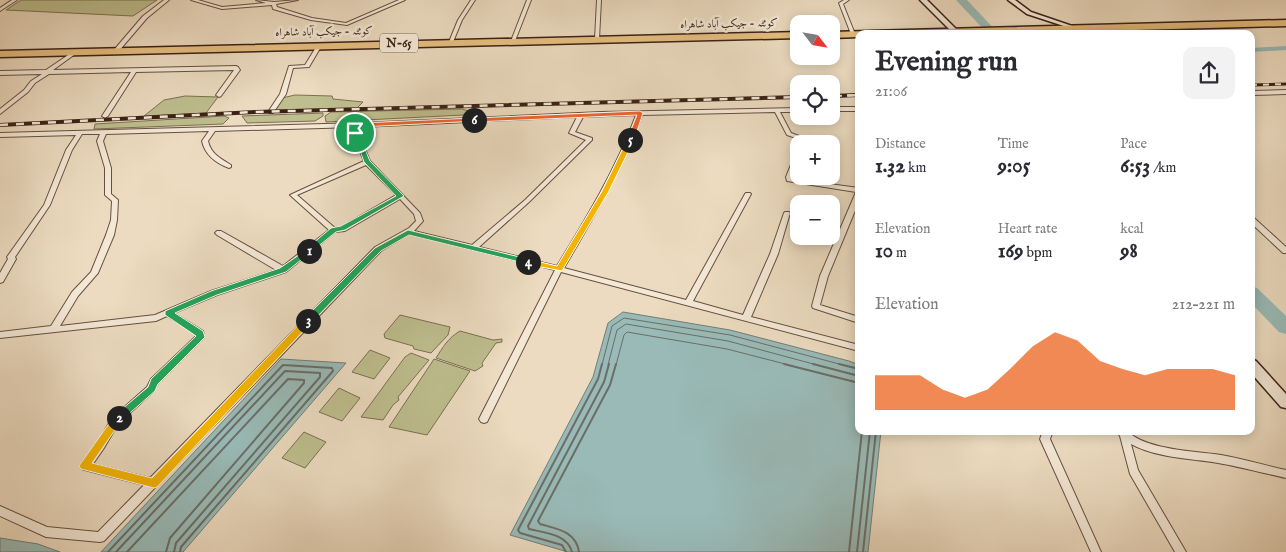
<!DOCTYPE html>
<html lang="en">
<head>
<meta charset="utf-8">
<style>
	:root { --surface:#fff; --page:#f2f2f3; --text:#2b2b33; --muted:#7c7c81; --accent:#ea580c }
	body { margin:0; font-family:"IM FELL English",Amiri,serif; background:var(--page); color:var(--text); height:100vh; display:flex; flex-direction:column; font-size:19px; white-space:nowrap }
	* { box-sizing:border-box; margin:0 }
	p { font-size:16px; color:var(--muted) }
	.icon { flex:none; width:28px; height:28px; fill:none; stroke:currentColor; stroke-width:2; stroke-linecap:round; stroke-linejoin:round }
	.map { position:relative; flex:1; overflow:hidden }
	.panel { position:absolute; left:855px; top:30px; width:400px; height:405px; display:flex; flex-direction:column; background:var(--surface); border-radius:10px; box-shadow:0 2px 12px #0003 }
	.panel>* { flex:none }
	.needle { width:32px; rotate:121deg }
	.buttons { position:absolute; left:790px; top:15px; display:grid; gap:10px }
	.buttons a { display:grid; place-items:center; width:50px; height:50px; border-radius:10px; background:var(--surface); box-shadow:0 2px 12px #0003; font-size:25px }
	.pin { position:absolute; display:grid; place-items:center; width:42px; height:42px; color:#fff; margin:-21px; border:2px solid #fff; border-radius:50%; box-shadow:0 1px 5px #0007 }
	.km { position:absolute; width:25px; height:25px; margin:-12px; border-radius:50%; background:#222; color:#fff; font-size:14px; line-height:25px; text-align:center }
	.round { display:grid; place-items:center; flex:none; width:52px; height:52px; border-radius:10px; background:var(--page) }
	.head { display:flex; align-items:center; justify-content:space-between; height:85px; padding:0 20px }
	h1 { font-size:28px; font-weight:800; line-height:38px }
	.stats { display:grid; grid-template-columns:repeat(3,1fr); gap:8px; height:85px; padding:5px 20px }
	.stats div { display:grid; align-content:center }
	.stats b { font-size:21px; font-weight:800 }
	.stats small { font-size:14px; font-weight:400 }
	.stats p { font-size:14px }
	.chart { height:140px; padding:10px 20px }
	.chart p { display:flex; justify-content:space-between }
	.chart svg { width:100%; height:90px; margin-top:5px; fill:var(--accent); opacity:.7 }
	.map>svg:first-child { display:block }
	.green { fill:#bebe8e; stroke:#7c7052 }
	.water { fill:#99bab7; stroke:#737d77 }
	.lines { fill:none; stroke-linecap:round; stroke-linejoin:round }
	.shore-far1 { stroke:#6a6e66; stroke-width:1 }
	.shore { stroke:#6a6e66; stroke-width:2 }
	.canal { fill:#99bab7; fill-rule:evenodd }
	.river { fill:#99bab7; fill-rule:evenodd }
	.street-casing { stroke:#675040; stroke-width:2 }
	.secondary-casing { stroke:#3b2216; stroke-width:3 }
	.highway-casing { stroke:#3b2216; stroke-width:3 }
	.street { fill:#f3e8d6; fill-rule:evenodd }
	.secondary { fill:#f3e8d6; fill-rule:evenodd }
	.highway { fill:#e6be80; fill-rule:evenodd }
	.rail-far1-casing { stroke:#3b2216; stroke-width:3 }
	.rail-casing { stroke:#3b2216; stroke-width:4 }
	.rail-far1 { stroke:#f3e8d6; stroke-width:2; stroke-dasharray:6; stroke-linecap:butt }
	.rail { stroke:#f3e8d6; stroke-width:2.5; stroke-dasharray:8; stroke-linecap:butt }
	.split-1 { fill:#22a559; stroke:#fff }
	.split-2 { fill:#22a559; stroke:#fff }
	.split-3 { fill:#f5b400; stroke:#fff }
	.split-4 { fill:#22a559; stroke:#fff }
	.split-5 { fill:#f5b400; stroke:#fff }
	.split-6 { fill:#f0652b; stroke:#fff }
	.split-7 { fill:#f0652b; stroke:#fff }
	.labels { text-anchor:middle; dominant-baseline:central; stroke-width:5; stroke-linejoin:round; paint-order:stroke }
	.far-street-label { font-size:11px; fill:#3b2216; stroke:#f3e8d6 }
	.shield { fill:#f3e8d6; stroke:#725d50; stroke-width:1 }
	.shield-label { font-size:12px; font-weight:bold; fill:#3b2216 }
</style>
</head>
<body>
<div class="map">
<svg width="1286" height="552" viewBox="0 0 1286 552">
	<rect width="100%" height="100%" fill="#ecdbc0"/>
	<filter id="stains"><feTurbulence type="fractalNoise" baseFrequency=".004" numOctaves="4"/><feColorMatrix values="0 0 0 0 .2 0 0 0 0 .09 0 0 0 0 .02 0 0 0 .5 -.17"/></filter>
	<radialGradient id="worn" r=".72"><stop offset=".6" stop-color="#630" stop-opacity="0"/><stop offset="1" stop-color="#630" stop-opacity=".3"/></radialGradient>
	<path class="green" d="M21 0H157L133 16 6 10Z
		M295 95 332 96 333 99 363 102 356 109 274 111 282 98Z
		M185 96 218 97 206 113 144 116 164 100Z
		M462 109 472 112 463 115 326 122 325 116 331 112Z
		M323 113V116L315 121 247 123 242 116Z
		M224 116 229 118 223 124 94 129 95 124Z
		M400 315 450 327 448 335 431 353 414 349 413 346 385 338 384 334Z
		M460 331 493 340 502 339V342L496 343 482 363 483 366 475 371 436 358C443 347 448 338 460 331Z
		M370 350 390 358 374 379 352 372Z
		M411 353 429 360 398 397 399 400 393 405 383 420 361 417 405 357Z
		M434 359 470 371 427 435 389 427Z
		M339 388 360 398 342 421 319 412Z
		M304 432 326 442 305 468 282 458Z"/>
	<path class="water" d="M623 312 730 330 849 361 859 365V431H881L868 552H568L510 535 593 377 608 323Z
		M281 359 346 363 183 552H101Z
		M0 538 38 544 60 552H0Z"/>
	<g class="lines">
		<path class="shore-far1" d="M602 365 612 326 624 318 730 335 843 365
			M608 365 617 330 626 324 728 341 817 365
			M616 365 624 335 627 332 727 349 789 365"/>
		<path class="shore" d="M784 364 859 383
			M813 364 859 376
			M839 364 859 369
			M108 552 283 365 332 368 333 371 181 547 180 552
			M116 552 285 371 320 373V377L176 543 174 552
			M127 552 288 379 304 380V383L170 538 166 552
			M566 552 562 545 520 533 518 530 598 379 602 364
			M572 552C567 534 545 533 529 529L528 526 604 382 609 364
			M579 552C576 531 557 529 540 524L538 521 610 385 616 364
			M849 552 862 431
			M857 552 870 431
			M863 552 876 431"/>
		<path class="canal" d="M1286 46V50L1251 52V48Z"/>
		<path class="river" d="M956 0H967L999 34H988Z
			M1251 286 1257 288 1286 316V334L1279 332 1251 303Z"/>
		<g class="street-casing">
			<path id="street" d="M12 0H17L0 11V8Z
				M164 0H169L147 18 118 52H114V50L143 16Z
				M191 0H198L222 7 266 3 256 0 274 2 298 0 276 4 277 7 312 18 346 23 399 0H405L347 25 311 20 273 9 272 5 222 9Z
				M471 0H475L462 20 453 42 449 43V42L458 20Z
				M527 0H531L515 41 511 42V41Z
				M597 0H601L599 39 597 40 595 39Z
				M844 0H849L843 4 855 34V35L851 34 839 3Z
				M318 44 322 45 309 67 293 68 286 94 273 113H269L268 112 280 94 289 66 305 65Z
				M74 51 78 52 53 70 236 66 238 67 240 70 221 96 219 97 216 95 234 70 136 72 108 116 105 118 102 116 131 72 49 74 35 83 28 92 0 114V109L24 90 31 81 42 74 0 75V71L46 70Z
				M1286 90V94L1251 95V91Z
				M831 107H859V111H831Z
				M799 108V112H780L791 133 802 137 804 144H799V145L796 138 787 135 775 112 642 115C622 169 593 218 564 268L686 300 745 194 746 193H750L751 194 693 301 743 315 770 254 784 213 785 212H789L790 213 778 254 751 317 859 345V351L561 272 487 422 484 423 481 422 479 419 555 270 409 234 381 251 104 541 100 542 46 537 0 516V506L47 527 98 532 144 485 85 470 82 469 80 466 82 463 98 442 112 418 147 387 151 379 196 336V334L167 316 156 321 0 338V332L51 326 72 292 91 272 106 235 111 220 112 201 105 195V168L97 141 100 134H82L72 150 50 205 15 257 16 259 3 282 0 283V273L8 259 7 257 44 205 66 150 76 135 0 137V133L360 123 601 112ZM636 115C616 169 587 217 557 266L479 247 529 202 592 140V138L575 132 583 117ZM577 117 569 133 586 140 525 200 472 245 414 231 423 221 420 213 370 161 358 133 362 127ZM356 127 352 133 364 161 290 195 329 230 283 266 221 231H217L215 233 217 235 276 270 211 291 155 315 60 326 78 296 98 273 114 235 117 220 118 200 111 194V168L103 141 106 134 209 131 202 141C205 155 216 163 229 168L231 167V165C220 158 211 154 208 141L215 131ZM366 165 396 195 341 227 335 228 297 195ZM400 199 414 214 416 221 409 228 375 247 150 478 93 464 104 448 118 424 154 391 158 383 204 337 203 331 174 313 217 295 286 272 335 232 345 231Z
				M799 150V160L792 179 859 188V201L828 276 820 305 859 317V323L813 308 812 306 820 276 856 192 787 181 786 177 796 152Z
				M1251 217H1253L1286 247V253H1283L1251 223Z
				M1043 431H1053L1050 439 1101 552H1091L1040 439Z
				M1116 431H1127C1146 450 1195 451 1221 455 1243 459 1264 465 1286 470V478C1263 473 1241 467 1218 463 1189 458 1157 458 1131 444L1138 470 1186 552H1175L1130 474 1120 436Z"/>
		</g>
		<g class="secondary-casing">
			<path id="secondary" d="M920 0H927L961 34H954Z
				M1008 0H1015L1031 12 1078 28 1073 29 1027 14Z
				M1251 359 1256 361 1286 394V408L1281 407 1251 373Z"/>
		</g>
		<g class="highway-casing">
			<path id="highway" d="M1286 20V26L985 34H859V37L831 38V32Z
				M799 32V38L0 57V51Z"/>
		</g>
		<use href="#street" class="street"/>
		<use href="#secondary" class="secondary"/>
		<use href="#highway" class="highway"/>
		<g class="rail-far1-casing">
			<path id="rail-far1" d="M1251 85 1286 84
				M836 96 859 95"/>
		</g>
		<g class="rail-casing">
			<path id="rail" d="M831 96 859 95
				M0 125 255 112 799 97"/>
		</g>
		<use href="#rail-far1" class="rail-far1"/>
		<use href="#rail" class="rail"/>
	</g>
	<path class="split-1" d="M353 131 358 133 370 161 404 196 345 230 336 232 311 252H306V249L331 228 341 226 396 196 364 162Z"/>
	<path class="split-2" d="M309 248 311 249V252L286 272 217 295 175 313 203 331 205 337 158 384 155 391 122 420H115V415L148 387 151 379 196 336 165 315V311L211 291 280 268Z"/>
	<path class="split-3" d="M308 317 311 318V323L157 487 154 488 81 469 79 466 81 463 115 415 119 413 124 418 122 420 92 463 152 478 305 318Z"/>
	<path class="split-4" d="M408 230 528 259 532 262 528 264 409 235 381 251 311 323H305V318L375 248Z"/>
	<path class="split-5" d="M628 138 634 140 609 191 562 271 525 264V260L528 259 557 266 602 191Z"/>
	<path class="split-6" d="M640 111 643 113 634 140 630 142 627 140 637 115 474 122 471 120 474 118Z"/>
	<path class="split-7" d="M474 118 477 121 362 127 357 134 352 133 360 123Z"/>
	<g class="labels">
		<g class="far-street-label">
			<text transform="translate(729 24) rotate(-1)">کوئٹہ - جیکب آباد شاہراہ</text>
			<text transform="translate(324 32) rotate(-1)">کوئٹہ - جیکب آباد شاہراہ</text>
		</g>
		<rect class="shield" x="380" y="33.5" width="38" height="19" rx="4"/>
		<g class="shield-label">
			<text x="399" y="43">N-65</text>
		</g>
	</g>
	<rect width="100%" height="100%" filter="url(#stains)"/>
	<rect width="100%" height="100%" fill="url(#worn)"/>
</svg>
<div class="buttons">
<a><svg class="needle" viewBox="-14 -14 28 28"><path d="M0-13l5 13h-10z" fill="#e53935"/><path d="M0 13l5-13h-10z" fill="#7c7c81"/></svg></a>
<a><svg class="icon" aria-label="locate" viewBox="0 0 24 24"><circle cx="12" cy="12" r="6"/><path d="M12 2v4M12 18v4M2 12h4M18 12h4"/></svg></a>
<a>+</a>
<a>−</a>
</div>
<div class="pin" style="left:355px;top:133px;background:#1e9e55"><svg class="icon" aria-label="arrive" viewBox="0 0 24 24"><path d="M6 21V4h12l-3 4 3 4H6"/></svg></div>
<b class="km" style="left:309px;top:251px">1</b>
<b class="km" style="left:119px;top:418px">2</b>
<b class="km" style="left:308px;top:321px">3</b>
<b class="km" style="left:528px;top:262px">4</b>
<b class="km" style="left:630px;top:140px">5</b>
<b class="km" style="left:474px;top:120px">6</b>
<section class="panel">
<div class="head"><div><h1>Evening run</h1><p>21:06</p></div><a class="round"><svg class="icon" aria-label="share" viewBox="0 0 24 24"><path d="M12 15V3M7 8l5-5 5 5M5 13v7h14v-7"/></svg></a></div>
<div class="stats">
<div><p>Distance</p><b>1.32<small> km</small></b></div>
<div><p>Time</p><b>9:05</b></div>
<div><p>Pace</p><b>6:53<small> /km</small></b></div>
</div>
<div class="stats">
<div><p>Elevation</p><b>10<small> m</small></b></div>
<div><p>Heart rate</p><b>169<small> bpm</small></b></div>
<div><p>kcal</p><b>98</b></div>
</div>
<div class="chart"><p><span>Elevation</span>212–221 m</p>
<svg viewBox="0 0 160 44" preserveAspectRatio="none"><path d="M0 44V27L10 27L20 27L30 34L40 38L50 34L60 24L70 13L80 6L90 10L100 20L110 24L120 27L130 24L140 24L150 24L160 27V44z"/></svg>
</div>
</section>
</div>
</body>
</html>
